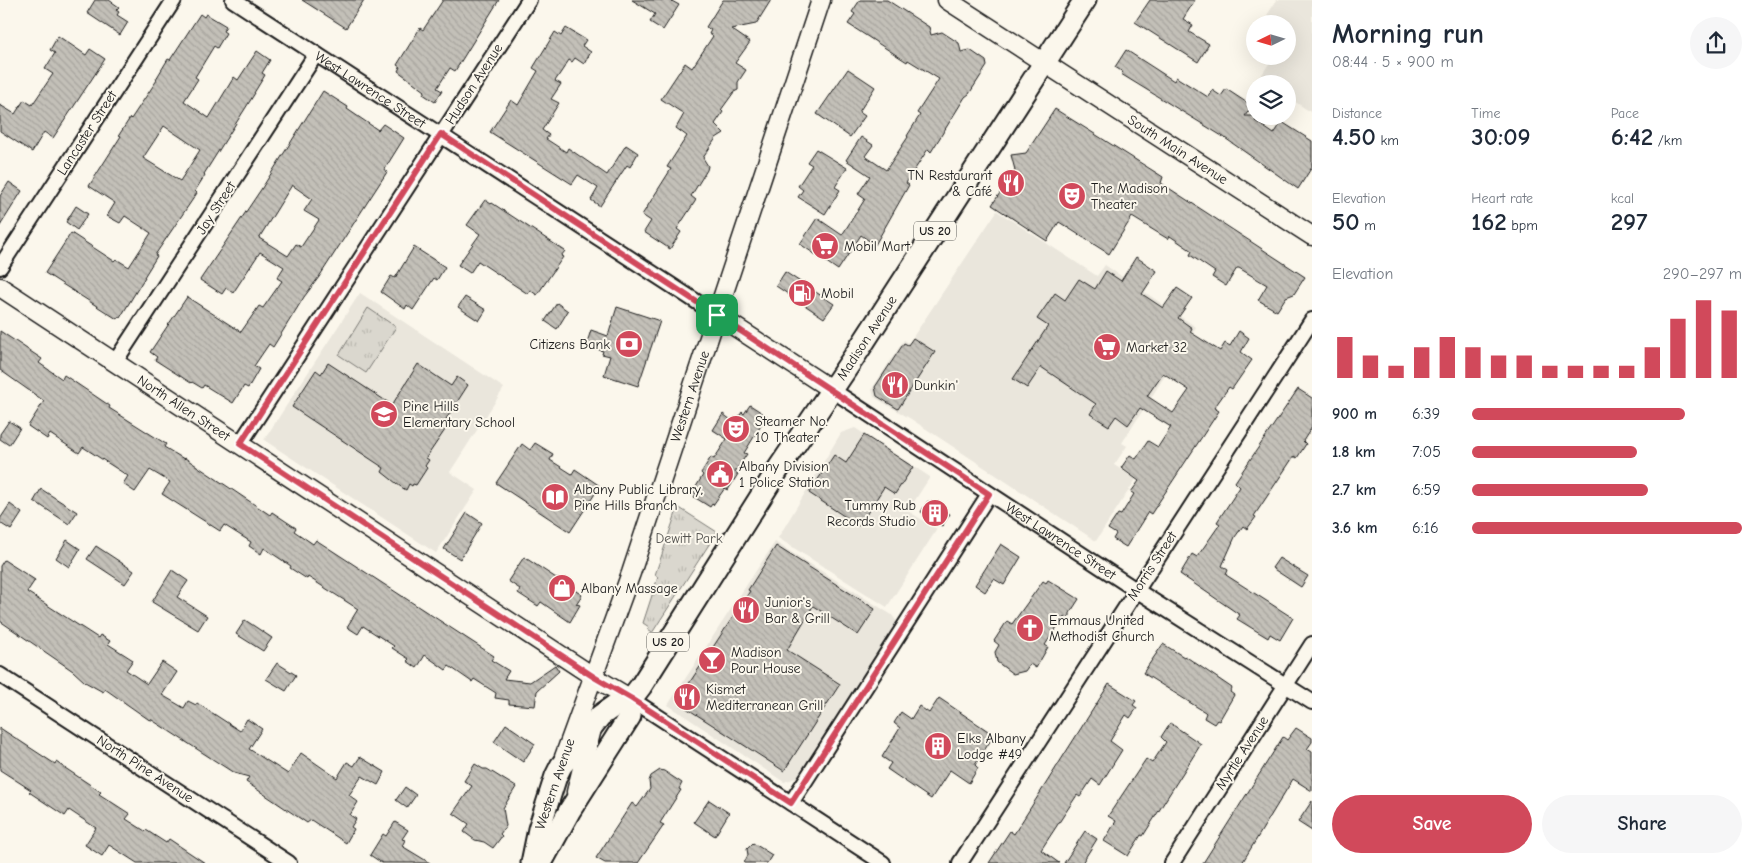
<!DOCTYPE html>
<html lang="en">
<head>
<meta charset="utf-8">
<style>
	:root { --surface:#fff; --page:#f6f6f7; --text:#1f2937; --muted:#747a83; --accent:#d1495b }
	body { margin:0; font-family:"Comic Neue",sans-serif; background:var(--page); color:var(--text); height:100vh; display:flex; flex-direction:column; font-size:19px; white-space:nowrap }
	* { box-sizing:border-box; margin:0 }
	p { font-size:16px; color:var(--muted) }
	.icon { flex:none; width:28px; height:28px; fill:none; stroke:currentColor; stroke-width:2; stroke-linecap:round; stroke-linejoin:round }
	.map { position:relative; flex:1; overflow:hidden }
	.drawer { display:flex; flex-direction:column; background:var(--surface); width:450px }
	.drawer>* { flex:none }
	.needle { width:32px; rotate:265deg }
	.buttons { position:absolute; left:1246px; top:15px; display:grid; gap:10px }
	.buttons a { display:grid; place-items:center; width:50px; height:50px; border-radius:50%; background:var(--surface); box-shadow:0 5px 20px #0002; font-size:25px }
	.pin { position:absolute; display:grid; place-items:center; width:42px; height:42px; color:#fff; margin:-21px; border-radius:10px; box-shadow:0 2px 8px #0006 }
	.round { display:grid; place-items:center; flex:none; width:52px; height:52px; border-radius:26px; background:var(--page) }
	.summary { display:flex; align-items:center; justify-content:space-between; height:85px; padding:0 20px }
	h1 { font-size:28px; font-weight:600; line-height:38px }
	.stats { display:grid; grid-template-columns:repeat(3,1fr); gap:8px; height:85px; padding:5px 20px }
	.stats div { display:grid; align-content:center }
	.stats b { font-size:25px; font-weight:600 }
	.stats small { font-size:14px; font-weight:400 }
	.stats p { font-size:14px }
	.chart { height:140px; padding:10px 20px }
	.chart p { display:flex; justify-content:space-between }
	.chart svg { width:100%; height:90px; margin-top:5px; stroke:var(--accent); stroke-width:6 }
	.button { display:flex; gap:10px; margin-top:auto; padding:10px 20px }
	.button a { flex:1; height:58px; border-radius:30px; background:var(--accent); color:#fff; font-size:20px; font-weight:600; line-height:58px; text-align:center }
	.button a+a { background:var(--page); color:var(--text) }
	ul { padding:0 20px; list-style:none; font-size:16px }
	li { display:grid; grid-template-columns:80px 60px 1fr; align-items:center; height:38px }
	li i { height:12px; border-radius:6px; background:var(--accent) }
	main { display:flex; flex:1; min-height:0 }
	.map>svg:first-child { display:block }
	.built { fill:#eae6dc }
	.park { fill:url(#park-tufts); stroke:#7b7a75 }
	.building { fill:url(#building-back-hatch); stroke:#1c1c1c; fill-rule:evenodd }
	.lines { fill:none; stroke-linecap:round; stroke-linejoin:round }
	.minor-casing { stroke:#1c1c1c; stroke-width:18 }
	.tertiary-casing { stroke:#1c1c1c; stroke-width:21 }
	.primary-casing { stroke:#1c1c1c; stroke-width:25 }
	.minor { stroke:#fbf7ec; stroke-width:14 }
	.tertiary { stroke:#fbf7ec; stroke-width:18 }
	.primary { stroke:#fbf7ec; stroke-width:21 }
	.route-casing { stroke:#fff; stroke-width:10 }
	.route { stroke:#d1495b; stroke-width:6 }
	.labels { text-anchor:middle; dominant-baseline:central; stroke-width:4; stroke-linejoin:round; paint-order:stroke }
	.shield { fill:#fbf7ec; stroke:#5f5e5a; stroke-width:1 }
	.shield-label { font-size:12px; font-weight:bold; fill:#1c1c1c }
	.street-label { font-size:14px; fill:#1c1c1c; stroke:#fbf7ec }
	.poi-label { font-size:14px; fill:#1c1c1c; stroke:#fbf7ec; text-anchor:start }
	.park-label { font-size:14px; fill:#555451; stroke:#fbf7ec }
</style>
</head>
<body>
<main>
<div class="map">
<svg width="1312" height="863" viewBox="0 0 1312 863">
	<defs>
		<pattern id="park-tufts" width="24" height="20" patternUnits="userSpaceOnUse" patternTransform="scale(1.25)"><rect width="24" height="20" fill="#dad7ce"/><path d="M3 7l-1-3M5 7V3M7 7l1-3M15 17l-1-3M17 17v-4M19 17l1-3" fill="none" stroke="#bab8b0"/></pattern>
		<pattern id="building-back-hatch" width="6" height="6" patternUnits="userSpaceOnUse" patternTransform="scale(1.25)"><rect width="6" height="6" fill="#c3c0b8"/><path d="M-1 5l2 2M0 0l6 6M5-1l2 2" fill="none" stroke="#a7a49e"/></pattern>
	</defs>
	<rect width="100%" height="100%" fill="#fbf7ec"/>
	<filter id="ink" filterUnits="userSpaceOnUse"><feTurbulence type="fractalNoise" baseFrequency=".02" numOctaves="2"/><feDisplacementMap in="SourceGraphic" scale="10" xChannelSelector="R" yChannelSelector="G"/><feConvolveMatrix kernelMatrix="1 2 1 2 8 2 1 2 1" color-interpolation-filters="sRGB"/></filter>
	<g filter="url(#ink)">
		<path class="built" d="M1277 0H1312V113L1288 97V84H1266L1259 79 1274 56H1288V36L1291 31 1288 28V24H1281L1267 15Z
			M997 211 1097 276 1105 265 1196 327 1122 443 1127 446 1114 465 1136 479 1096 541 911 419 874 397 872 389 904 340 909 343Z
			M360 293 504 388 450 472 477 490 436 553 264 440Z
			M855 428 930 477 908 511 937 529 887 607 778 538 841 433Z
			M775 542 892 615 897 622 799 777 784 782 668 705Z"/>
		<path class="park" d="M368 308 396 327 366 373 339 355Z
			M678 507 717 532 652 633 648 630 649 627 643 623 658 577 655 575Z"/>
		<path class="building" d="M95 0H109L119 7 116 10 119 12 117 15 128 22 120 35 87 13Z
			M302 0H364L346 28Z
			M443 0H499L455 71 450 68 437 88 442 91 435 102 423 94 425 91 398 71 400 67 397 65 420 28 423 30Z
			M632 0H670L679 5 663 30 650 22 655 14Z
			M723 0H771L756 24 731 29 750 42 735 63 746 70 738 82V90L734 92 721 110 723 112 715 124 724 133 716 138 703 158 708 166 707 170 691 196 696 200 677 229 681 232 670 249 644 232 651 221 642 215 671 169 667 167 687 136 676 128 684 114 661 99 685 63 692 68 713 36 709 34 711 30 706 27Z
			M860 0H887L929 27 931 35 942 32 959 43 961 52 970 50 986 61 987 66 969 94 965 97 931 152 928 149 906 183 909 185 875 245 861 235 838 270 800 244 817 218 842 235 865 199 858 194 870 176 846 160 861 137 873 145 865 156 886 170 908 137 907 136 920 115 917 113 939 79 908 60 907 62 848 24 855 14 852 12Z
			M1150 0H1195L1183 19 1193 25 1189 32 1209 44 1198 62 1135 22Z
			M200 14 204 17 206 14 226 26 223 31 226 33 217 48 214 46 195 77 198 79 184 101 209 118 234 77 238 80 257 51 270 60 262 73 265 75 254 93H255L204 174 205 175 195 191 197 193 155 255 157 256 144 277H145L120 318 118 317 117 319 45 273 71 233 114 261 116 259 129 267 151 233 125 216 120 223 107 216 115 203 89 186 121 136 119 135 130 118 131 119 157 80 156 79 168 59 170 60ZM164 126 200 150 180 181 143 158Z
			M566 28 586 40 582 46 591 52 584 64 575 58 572 62 569 60 555 81 561 84 551 99 559 103 542 130 549 135 546 139 566 152 568 148 607 175 626 145 638 153 630 167 627 165 600 206 591 200 598 188 578 175 572 184 490 132 511 100 518 105 538 71 533 68 555 32 561 36Z
			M58 36 86 55 90 49 105 59 53 138 44 132 32 152 0 131V105L15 114 24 100 32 105 53 74 45 69 55 53 50 50Z
			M1126 50 1174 81 1176 77 1208 97 1212 90 1221 96 1226 89 1252 106 1245 116H1258L1255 121 1274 134 1282 122 1312 141V167L1298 189 1222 136 1121 74 1123 72 1115 67Z
			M848 69 875 87 859 112 865 116 850 137 817 114Z
			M323 91 348 107 347 109 378 130 383 124 404 138 384 170 387 172 319 277 304 297 273 347 269 344 254 366 259 369 248 388 244 386 233 403 204 385 202 388 192 382 191 383 155 360 157 357 150 352 187 297 241 332 259 306 263 308 282 281 277 278 284 267 260 252 233 293 226 288 222 294 200 280 262 188ZM292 185 312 199 304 211 319 220 301 247 296 244 288 256 259 238Z
			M1055 109 1163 177 1161 183 1305 277 1294 294 1286 297 1277 311 1258 300 1267 285 1239 268H1237L1226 286 1212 277 1215 272 1190 255 1192 251 1170 236 1168 239 1132 217 1109 254 1059 222 1047 241 992 205 1015 170 1011 155 1026 153Z
			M816 149 847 168 835 187 840 190 825 214 798 197 803 190 798 186 812 165 807 162Z
			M9 182 22 191 0 226V196Z
			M485 200 491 204 492 203 565 251 561 256 563 257 537 295 530 290 528 294 478 261 470 273 458 265 480 234 467 225Z
			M76 206 88 214 77 230 66 222Z
			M414 247 445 267 437 280 434 278 413 310 407 305 405 309 381 292 391 276 395 278Z
			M1136 257 1157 271 1142 294 1163 308 1177 288 1192 298 1178 318 1192 328 1190 332 1220 351 1225 343 1230 346 1239 331 1249 338 1241 352 1252 360 1232 389 1229 387 1214 408 1219 411 1151 514 1148 512 1126 547 1113 539 1116 534 1108 529 1118 514 1121 515 1134 494 1131 492 1139 481 1121 468 1130 455 1136 459 1148 441 1158 447 1171 427 1140 408 1128 425 1116 416 1109 426 1090 414 1096 404 1041 367 1027 388 1013 379 1048 326 1037 319 1055 293 1065 300 1079 279 1095 289 1106 271 1121 281ZM1163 373 1189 390 1173 413 1147 396Z
			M785 272 834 304 824 318 776 286Z
			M465 297 486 310 479 321 458 307Z
			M557 303 568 311 557 329 545 321Z
			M617 307 660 321 638 386 604 375 610 356 602 354 603 351 586 346 591 330 608 336Z
			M0 331 42 359 39 363 62 379 64 375 110 406 109 408 166 444 164 447 184 459 185 458 270 515 272 512 296 528 294 531 313 544 316 540 494 656 491 660 509 671 504 679 530 682 555 665 559 671 537 691 535 706 509 704V700L495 698 496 693 474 679 472 682 449 666 446 670 425 655 417 668 407 661 409 659 392 648 394 646 363 626 358 634 347 627 358 609 308 577 307 579 290 568 291 566 264 548 261 554 249 546 251 542 224 525 220 531 162 494 170 482 150 470 135 492 123 484 128 476 83 447 79 453 50 434 47 439 28 426 44 401 0 370Z
			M913 338 935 352 898 409 877 396 875 387 904 343 908 345Z
			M328 363 392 405 418 364 451 386 457 377 468 385 441 427 445 430 426 458 429 460 425 466 427 468 416 485 413 484 412 486 409 484 406 490 401 487 382 472 384 468 292 407 316 370 321 374Z
			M1298 389 1312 398V427L1303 441 1306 444 1297 458 1294 456 1254 516 1256 517 1247 529 1243 526 1235 537 1222 566 1228 570 1226 575 1293 618 1280 640 1270 634 1268 638 1237 619 1240 615 1180 574 1192 554 1197 557 1220 524 1217 522 1240 487 1235 482Z
			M750 405 767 416 744 453 747 454 735 472 738 474 728 490 725 488 713 505 712 504 710 507 694 497 696 494 693 492 703 475 701 473 711 457 714 459 727 439 713 430 723 414 735 423 742 412 744 414Z
			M9 421 20 428 9 445 0 439V434Z
			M864 435 913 467 895 494 884 487 859 526 809 493 834 455 846 463Z
			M535 443 553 454 550 460 572 474 575 469 600 486 570 532 496 483 522 444 530 450Z
			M41 489 77 512 69 524 34 501Z
			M928 501 950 514 942 526 921 512Z
			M10 504 22 513 11 530 0 523V519Z
			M467 513 482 523 460 559 444 549Z
			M67 540 80 549 69 567 56 558Z
			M1001 544 1021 557 1004 585 994 579 985 592 975 585Z
			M96 546 134 571 125 584 87 559Z
			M776 546 875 609 858 635 813 606 787 650 840 684 784 771 680 704 689 690 686 688 750 591 748 590Z
			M524 557 582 595 576 604 580 605 570 622 541 602 538 606 518 593 520 589 508 581Z
			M1279 558 1308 576 1301 587 1272 568Z
			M4 560 35 580 27 592 98 638 100 635 110 641 108 644 133 660 126 670 147 684 162 662 177 672 162 695 184 708 188 701 196 705 197 703 240 731 247 719 262 729 249 749 288 774 301 753 337 778 347 762 354 766 360 757 385 772 378 785 362 776 349 795 358 802 350 815 356 819 351 827 354 829 346 843 311 820 307 823 246 782 249 777 234 773 152 720 148 719 105 689 103 692 85 682 73 671 0 621V566Z
			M172 570 188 581 177 597 207 616 198 630 152 602Z
			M1048 580 1079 599 1070 613V616L1063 618 1045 645 1048 647 1036 668 1030 664 1025 671 1013 674 997 662 995 652 999 645 994 641 1007 621 1012 624 1043 581 1046 583Z
			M245 620 272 638 263 651 236 634Z
			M1163 644 1184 657 1185 656 1232 688 1230 692 1234 695 1219 721 1217 720 1214 724 1204 718 1206 713 1205 712 1143 673Z
			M277 663 296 675 286 691 266 679Z
			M1109 684 1136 701 1133 705 1137 708 1130 718 1126 715 1110 741 1122 750 1100 785 1092 779 1080 797 1077 795 1041 850 1059 863H989L1010 831 1014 834Z
			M939 698 994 735 975 765 978 768 969 783 950 770 931 799 887 769 891 763 882 757 900 728 894 723 901 712 911 719 919 706 929 713Z
			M1170 723 1201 744 1143 836 1141 835 1128 856 1104 841 1116 821 1108 816 1146 759 1152 763 1166 742 1161 737Z
			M506 724 535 744 523 762 494 742Z
			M0 728 55 764 56 762 101 792 99 794 130 814 126 819 145 831 146 830 166 843 169 839 205 863H137L109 845 102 856 85 845 96 828 69 810 65 816 29 792 31 790 0 770Z
			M1296 728 1312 738V742L1307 749 1312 752V791L1293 779 1242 863H1203L1283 737 1287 740Z
			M475 764 483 769H487L516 787 503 808 506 826 500 834 502 836 493 848 484 842 475 840 464 832 469 824 453 813 472 786 464 781Z
			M660 770 664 771 682 783 679 789 681 790 660 823 664 825 638 863H605L596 858 632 803 637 807 650 789 649 781 651 776Z
			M405 787 416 795 407 808 396 800Z
			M709 800 729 813 715 836 694 822Z
			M1312 801V831L1298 822Z
			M395 822 408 830 402 839 405 840 402 846 430 863H382L370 855 383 834 386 836Z
			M1085 831 1097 839 1082 863H1064Z
			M753 843 772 855 767 863H744L748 855 747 849Z"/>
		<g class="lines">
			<g class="minor-casing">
				<g id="minor">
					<path id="s1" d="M233 0 717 315"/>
					<path d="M0 267 174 0"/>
					<path d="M115 362 316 54"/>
					<path id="s2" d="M832 390 1136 590 1312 702"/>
					<path d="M240 444 529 0"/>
					<path d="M0 675 289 863"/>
					<path d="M631 699 883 863"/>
					<path d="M791 803 989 494"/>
					<path d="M960 863 1312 320"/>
					<path d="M1172 863 1312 644"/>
				</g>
			</g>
			<g class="tertiary-casing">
				<g id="tertiary">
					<path id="s3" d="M947 0 1312 236"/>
					<path id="s4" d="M0 287 594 677 631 699"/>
					<path d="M717 315 832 390"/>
					<path id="s5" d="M564 757 631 573 821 0"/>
					<path d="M576 792 593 725"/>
				</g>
			</g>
			<g class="primary-casing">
				<g id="primary">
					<path id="s6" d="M532 863 539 829 556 776 561 766 600 716 614 706 631 699 641 686 779 468 854 357 1085 0"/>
					<path d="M541 863 570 810 630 716 631 699"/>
				</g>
			</g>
			<use href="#minor" class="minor"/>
			<use href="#tertiary" class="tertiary"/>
			<use href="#primary" class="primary"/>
		</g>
	</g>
	<g class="lines" filter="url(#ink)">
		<g class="route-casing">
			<path id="route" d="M441 134 989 494 791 803 632 699 594 677 240 444Z"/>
		</g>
		<use href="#route" class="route"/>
	</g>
	<defs>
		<g id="restaurant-disc" transform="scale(1.4375)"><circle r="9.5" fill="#d1495b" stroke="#fbf7ec"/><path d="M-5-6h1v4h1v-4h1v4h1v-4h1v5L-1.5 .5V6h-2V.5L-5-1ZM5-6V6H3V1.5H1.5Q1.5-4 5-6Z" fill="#fff"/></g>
		<g id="theatre-disc" transform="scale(1.4375)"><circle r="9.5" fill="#d1495b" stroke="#fbf7ec"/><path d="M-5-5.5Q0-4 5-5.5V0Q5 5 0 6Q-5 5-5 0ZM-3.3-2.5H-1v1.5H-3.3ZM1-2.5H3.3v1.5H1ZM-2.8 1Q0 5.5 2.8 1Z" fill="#fff"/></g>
		<g id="supermarket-disc" transform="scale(1.4375)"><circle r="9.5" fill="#d1495b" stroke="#fbf7ec"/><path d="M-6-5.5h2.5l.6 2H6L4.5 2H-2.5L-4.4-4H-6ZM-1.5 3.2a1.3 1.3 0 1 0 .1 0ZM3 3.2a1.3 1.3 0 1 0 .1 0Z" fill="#fff"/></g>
		<g id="fuel-disc" transform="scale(1.4375)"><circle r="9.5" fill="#d1495b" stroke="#fbf7ec"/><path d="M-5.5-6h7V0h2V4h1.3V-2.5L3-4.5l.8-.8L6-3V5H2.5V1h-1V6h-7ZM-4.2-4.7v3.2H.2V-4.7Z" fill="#fff"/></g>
		<g id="bank-disc" transform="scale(1.4375)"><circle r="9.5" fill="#d1495b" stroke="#fbf7ec"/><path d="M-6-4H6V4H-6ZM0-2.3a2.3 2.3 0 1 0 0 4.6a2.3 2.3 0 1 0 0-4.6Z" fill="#fff"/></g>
		<g id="school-disc" transform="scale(1.4375)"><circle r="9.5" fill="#d1495b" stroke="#fbf7ec"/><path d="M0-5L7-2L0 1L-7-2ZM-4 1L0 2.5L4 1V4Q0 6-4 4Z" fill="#fff"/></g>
		<g id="civic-disc" transform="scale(1.4375)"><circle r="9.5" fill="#d1495b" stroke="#fbf7ec"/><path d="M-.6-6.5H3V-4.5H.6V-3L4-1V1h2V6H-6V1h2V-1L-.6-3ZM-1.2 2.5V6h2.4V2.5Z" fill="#fff"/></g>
		<g id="library-disc" transform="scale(1.4375)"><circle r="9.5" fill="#d1495b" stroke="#fbf7ec"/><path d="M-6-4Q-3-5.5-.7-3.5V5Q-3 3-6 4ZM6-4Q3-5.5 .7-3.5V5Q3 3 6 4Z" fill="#fff"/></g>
		<g id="building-disc" transform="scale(1.4375)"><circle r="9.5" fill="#d1495b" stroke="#fbf7ec"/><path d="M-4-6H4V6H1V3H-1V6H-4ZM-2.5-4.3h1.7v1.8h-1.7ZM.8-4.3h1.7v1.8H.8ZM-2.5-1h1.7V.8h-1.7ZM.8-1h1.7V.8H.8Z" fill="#fff"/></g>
		<g id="shop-disc" transform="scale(1.4375)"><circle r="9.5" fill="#d1495b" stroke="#fbf7ec"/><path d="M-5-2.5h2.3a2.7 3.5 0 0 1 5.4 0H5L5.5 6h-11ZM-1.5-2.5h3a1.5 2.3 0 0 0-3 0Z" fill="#fff"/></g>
		<g id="church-disc" transform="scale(1.4375)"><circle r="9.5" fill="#d1495b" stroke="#fbf7ec"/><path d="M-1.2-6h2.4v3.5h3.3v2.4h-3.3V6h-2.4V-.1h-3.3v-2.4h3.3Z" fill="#fff"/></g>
		<g id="bar-disc" transform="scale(1.4375)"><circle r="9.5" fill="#d1495b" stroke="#fbf7ec"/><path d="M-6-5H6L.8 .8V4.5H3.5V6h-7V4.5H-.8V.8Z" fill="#fff"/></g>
	</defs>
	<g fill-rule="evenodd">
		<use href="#restaurant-disc" x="1011" y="183"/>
		<use href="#theatre-disc" x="1072" y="196"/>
		<use href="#supermarket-disc" x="825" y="246"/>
		<use href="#fuel-disc" x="802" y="293"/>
		<use href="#bank-disc" x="629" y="344"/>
		<use href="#supermarket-disc" x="1107" y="347"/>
		<use href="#restaurant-disc" x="895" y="385"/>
		<use href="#school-disc" x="384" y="414"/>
		<use href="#theatre-disc" x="736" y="429"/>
		<use href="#civic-disc" x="720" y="474"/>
		<use href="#library-disc" x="555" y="497"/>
		<use href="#building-disc" x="935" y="513"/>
		<use href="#shop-disc" x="562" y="588"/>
		<use href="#restaurant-disc" x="746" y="610"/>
		<use href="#church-disc" x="1030" y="628"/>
		<use href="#bar-disc" x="712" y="660"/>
		<use href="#restaurant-disc" x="687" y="697"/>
		<use href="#building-disc" x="938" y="746"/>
	</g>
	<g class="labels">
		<g class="shield">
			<rect x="914" y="221.5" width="42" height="19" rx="4"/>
			<rect x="647" y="632.5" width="42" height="19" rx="4"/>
		</g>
		<g class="shield-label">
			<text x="935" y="231">US 20</text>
			<text x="668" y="642">US 20</text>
		</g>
		<g class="street-label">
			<text transform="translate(474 84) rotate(-57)">Hudson Avenue</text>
			<text stroke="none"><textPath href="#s1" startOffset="164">West Lawrence Street</textPath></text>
			<text transform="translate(87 133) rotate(-57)">Lancaster Street</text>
			<text stroke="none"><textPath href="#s3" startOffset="275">South Main Avenue</textPath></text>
			<text transform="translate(216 208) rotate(-57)">Jay Street</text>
			<text stroke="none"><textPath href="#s6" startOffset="632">Madison Avenue</textPath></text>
			<text stroke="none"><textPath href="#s5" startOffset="382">Western Avenue</textPath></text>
			<text stroke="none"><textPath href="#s4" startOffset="220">North Allen Street</textPath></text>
			<text stroke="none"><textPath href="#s2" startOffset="274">West Lawrence Street</textPath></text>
			<text transform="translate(1152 566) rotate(-57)">Morris Street</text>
			<text transform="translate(1242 753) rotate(-57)">Myrtle Avenue</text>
			<text transform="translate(145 769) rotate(33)">North Pine Avenue</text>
			<text transform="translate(555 784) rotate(-71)">Western Avenue</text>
		</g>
		<g class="poi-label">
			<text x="992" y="175" text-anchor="end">TN Restaurant<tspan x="992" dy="16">&amp; Café</tspan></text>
			<text x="1091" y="188">The Madison<tspan x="1091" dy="16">Theater</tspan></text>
			<text x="844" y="246">Mobil Mart</text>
			<text x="821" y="293">Mobil</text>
			<text x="610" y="344" text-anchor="end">Citizens Bank</text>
			<text x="1126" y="347">Market 32</text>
			<text x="914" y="385">Dunkin'</text>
			<text x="403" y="406">Pine Hills<tspan x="403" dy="16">Elementary School</tspan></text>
			<text x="755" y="421">Steamer No.<tspan x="755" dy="16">10 Theater</tspan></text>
			<text x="739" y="466">Albany Division<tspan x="739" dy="16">1 Police Station</tspan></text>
			<text x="574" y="489">Albany Public Library,<tspan x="574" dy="16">Pine Hills Branch</tspan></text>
			<text x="916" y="505" text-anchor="end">Tummy Rub<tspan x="916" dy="16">Records Studio</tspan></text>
			<text x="581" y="588">Albany Massage</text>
			<text x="765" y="602">Junior's<tspan x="765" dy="16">Bar &amp; Grill</tspan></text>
			<text x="1049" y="620">Emmaus United<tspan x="1049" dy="16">Methodist Church</tspan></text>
			<text x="731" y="652">Madison<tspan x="731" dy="16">Pour House</tspan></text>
			<text x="706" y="689">Kismet<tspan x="706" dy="16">Mediterranean Grill</tspan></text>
			<text x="957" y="738">Elks Albany<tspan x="957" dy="16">Lodge #49</tspan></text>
		</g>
		<g class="park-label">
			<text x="689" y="538">Dewitt Park</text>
		</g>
	</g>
</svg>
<div class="buttons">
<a><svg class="needle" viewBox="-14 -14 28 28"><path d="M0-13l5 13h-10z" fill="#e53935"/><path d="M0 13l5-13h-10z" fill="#747a83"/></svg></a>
<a><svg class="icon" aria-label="layers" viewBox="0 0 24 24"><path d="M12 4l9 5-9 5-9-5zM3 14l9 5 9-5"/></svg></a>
</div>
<div class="pin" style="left:717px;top:315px;background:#1e9e55"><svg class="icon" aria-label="arrive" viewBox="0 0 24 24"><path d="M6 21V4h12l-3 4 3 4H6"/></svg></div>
</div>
<section class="drawer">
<div class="summary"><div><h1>Morning run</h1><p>08:44 · 5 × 900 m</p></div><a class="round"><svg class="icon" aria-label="share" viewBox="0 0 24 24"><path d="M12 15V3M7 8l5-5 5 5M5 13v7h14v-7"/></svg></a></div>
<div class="stats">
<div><p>Distance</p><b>4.50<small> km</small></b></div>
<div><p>Time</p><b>30:09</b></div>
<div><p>Pace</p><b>6:42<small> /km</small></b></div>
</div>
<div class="stats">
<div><p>Elevation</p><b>50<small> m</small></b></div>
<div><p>Heart rate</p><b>162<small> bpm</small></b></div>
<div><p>kcal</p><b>297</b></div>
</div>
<div class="chart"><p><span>Elevation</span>290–297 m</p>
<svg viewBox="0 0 160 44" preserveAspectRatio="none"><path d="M5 44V24M15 44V33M25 44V38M35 44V29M45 44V24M55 44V29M65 44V33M75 44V33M85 44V38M95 44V38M105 44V38M115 44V38M125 44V29M135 44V15M145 44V6M155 44V11"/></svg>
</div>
<ul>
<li><b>900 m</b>6:39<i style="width:79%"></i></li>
<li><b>1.8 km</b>7:05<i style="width:61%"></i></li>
<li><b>2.7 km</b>6:59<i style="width:65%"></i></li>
<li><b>3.6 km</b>6:16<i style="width:100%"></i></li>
</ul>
<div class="button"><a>Save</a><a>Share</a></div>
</section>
</main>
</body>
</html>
